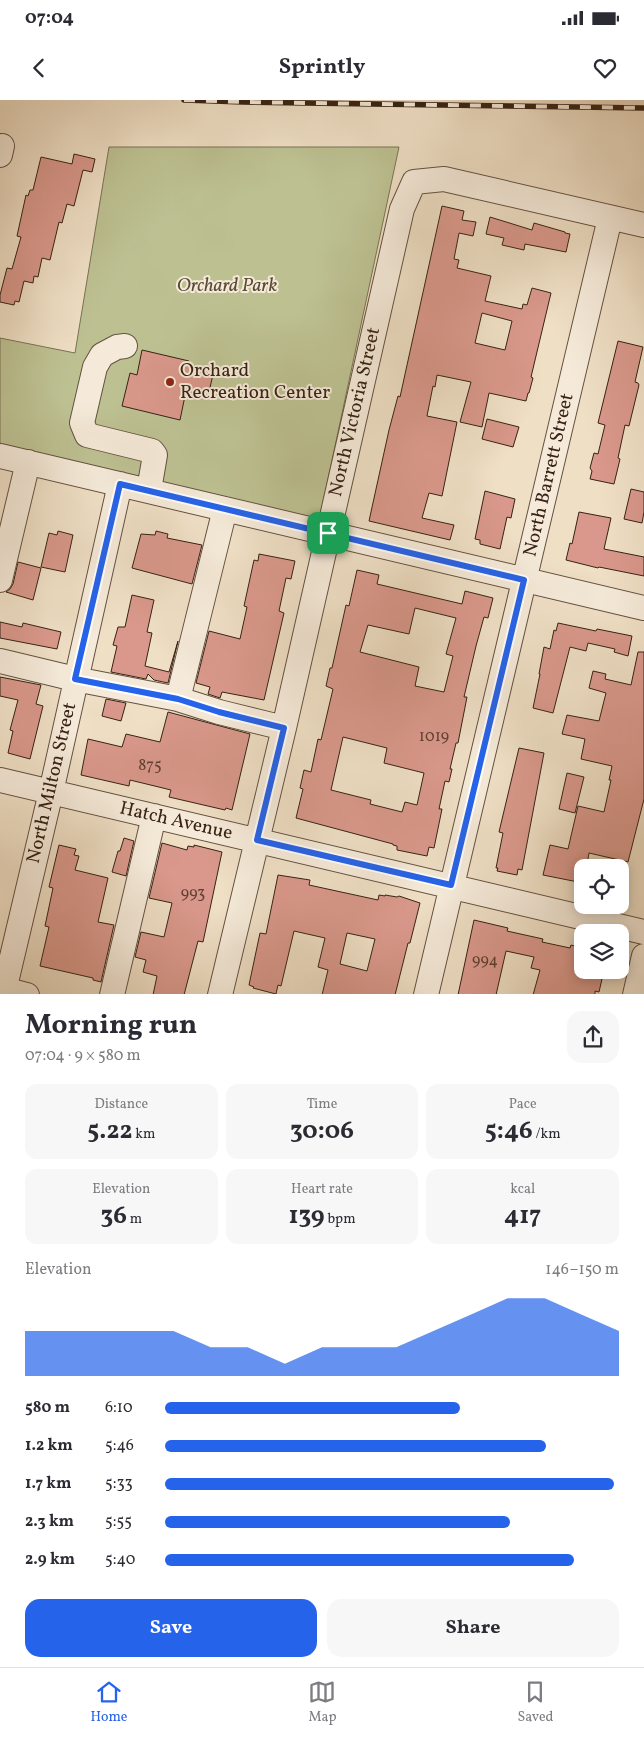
<!DOCTYPE html>
<html lang="en">
<head>
<meta charset="utf-8">
<style>
	:root { --surface:#fff; --page:#f7f7f7; --text:#2b2b33; --muted:#7c7c81; --line:#e1e1e2; --accent:#2563eb }
	body { margin:0; font-family:Vollkorn,serif; background:var(--page); color:var(--text); height:100vh; display:flex; flex-direction:column; font-size:19px; white-space:nowrap }
	* { box-sizing:border-box; margin:0 }
	p { font-size:16px; color:var(--muted) }
	.icon { flex:none; width:28px; height:28px; fill:none; stroke:currentColor; stroke-width:2; stroke-linecap:round; stroke-linejoin:round }
	.map { position:relative; height:894px; overflow:hidden }
	.sheet { display:flex; flex-direction:column; background:var(--surface); flex:1 }
	.sheet>* { flex:none }
	.tools { position:absolute; left:574px; top:759px; display:grid; gap:10px }
	.tools a { display:grid; place-items:center; width:55px; height:55px; border-radius:10px; background:var(--surface); box-shadow:0 2px 12px #0003; font-size:25px }
	.pin { position:absolute; display:grid; place-items:center; width:42px; height:42px; color:#fff; margin:-21px; border-radius:10px; box-shadow:0 2px 8px #0006 }
	.round { display:grid; place-items:center; flex:none; width:52px; height:52px; border-radius:15px; background:var(--page) }
	.head { display:flex; align-items:center; justify-content:space-between; height:85px; padding:0 25px }
	h1 { font-size:28px; font-weight:700; line-height:38px }
	.metrics { display:grid; grid-template-columns:repeat(3,1fr); gap:8px; height:85px; padding:5px 25px }
	.metrics div { display:grid; align-content:center; border-radius:12px; background:var(--page); text-align:center }
	.metrics b { font-size:25px; font-weight:700 }
	.metrics small { font-size:14px; font-weight:400 }
	.metrics p { font-size:14px }
	.chart { height:140px; padding:10px 25px }
	.chart p { display:flex; justify-content:space-between }
	.chart svg { width:100%; height:90px; margin-top:5px; fill:var(--accent); opacity:.7 }
	.action { display:flex; gap:10px; margin-top:auto; padding:10px 25px }
	.action a { flex:1; height:58px; border-radius:15px; background:var(--accent); color:#fff; font-size:20px; font-weight:700; line-height:58px; text-align:center }
	.action a+a { background:var(--page); color:var(--text) }
	ul { padding:0 25px; list-style:none; font-size:16px }
	li { display:grid; grid-template-columns:80px 60px 1fr; align-items:center; height:38px }
	li i { height:12px; border-radius:6px; background:var(--accent) }
	.status { display:flex; justify-content:space-between; align-items:center; height:35px; padding:0 25px; background:var(--surface); direction:ltr }
	.status svg { height:14px; fill:currentColor }
	header { display:flex; justify-content:space-between; align-items:center; height:65px; padding:0 25px; background:var(--surface); font-size:22px; font-weight:700 }
	.menu { display:flex; justify-content:space-around; align-items:center; height:70px; border-top:1px solid var(--line); background:var(--surface); font-size:14px; color:var(--muted) }
	.menu a { display:grid; justify-items:center; gap:2px }
	.menu .selected { color:var(--accent) }
	.map>svg:first-child { display:block }
	.green { fill:#bdc192; stroke:#7a7254 }
	.building { fill:#d9988b; stroke:#372215; fill-rule:evenodd }
	.lines { fill:none; stroke-linecap:round; stroke-linejoin:round }
	.minor-casing { stroke:#655141; stroke-width:26 }
	.minor { stroke:#f5ead9; stroke-width:24 }
	.rail-casing { stroke:#372215; stroke-width:5.5 }
	.rail { stroke:#f5ead9; stroke-width:4; stroke-dasharray:11; stroke-linecap:butt }
	.route-casing { stroke:#fff; stroke-width:10 }
	.route { stroke:#2563eb; stroke-width:6 }
	.poi-dot { fill:#8f2418; stroke:#f5ead9; stroke-width:2 }
	.labels { text-anchor:middle; dominant-baseline:central; stroke-width:4; stroke-linejoin:round; paint-order:stroke }
	.number-label { font-size:16px; fill:#604032 }
	.park-label { font-size:19px; font-style:italic; fill:#584a34; stroke:#f5ead9 }
	.poi-label { font-size:19px; fill:#372215; stroke:#f5ead9; text-anchor:start }
	.street-label { font-size:19px; fill:#372215; stroke:#f5ead9 }
</style>
</head>
<body>
<div class="status"><b>07:04</b><svg viewBox="0 0 49 12"><path d="M0 12V9h3v3zM5 12V6h3v6zM10 12V3h3v9zM15 12V0h3v12zM26 1h20v11H26zM47 4h2v5h-2z"/></svg></div>
<header><svg class="icon" aria-label="back" viewBox="0 0 24 24"><path d="M15 5l-7 7 7 7"/></svg>Sprintly<svg class="icon" aria-label="heart" viewBox="0 0 24 24"><path d="M12 20l-8-8c-3-5 5-10 8-4 3-6 11-1 8 4z"/></svg></header>
<div class="map">
<svg width="644" height="895" viewBox="0 0 644 895">
	<rect width="100%" height="100%" fill="#efdfc5"/>
	<filter id="stains"><feTurbulence type="fractalNoise" baseFrequency=".004" numOctaves="4"/><feColorMatrix values="0 0 0 0 .2 0 0 0 0 .09 0 0 0 0 .02 0 0 0 .5 -.17"/></filter>
	<radialGradient id="worn" r=".72"><stop offset=".6" stop-color="#630" stop-opacity="0"/><stop offset="1" stop-color="#630" stop-opacity=".3"/></radialGradient>
	<path class="green" d="M109 47H399L319 421 0 347V238L75 253Z"/>
	<path class="building" d="M74 54 95 59 92 72 83 70 74 106 67 104 62 123 59 122 50 160 42 158 38 177 34 176 33 183 24 181 19 202 15 201 14 205 0 202V195L7 168 12 169 21 137 17 136 26 95 28 96 30 90H33L41 57 72 64Z
		M442 106 464 111 462 120 476 122 473 136 459 133 454 159 459 160 457 168 491 176 485 201 522 209 523 204 527 205 532 188 551 193 531 277 533 278 529 293H528L526 301 489 293 482 327 460 322 471 282 437 275 435 287 433 286 427 316 457 322 442 396 429 393 422 418 454 425 450 440 369 421 389 330 398 296 400 297ZM482 213 512 221 505 250 475 243Z
		M490 117 532 130 534 123 565 132V133L570 134 566 152 525 144 524 150 502 145 504 138 486 134Z
		M618 241 643 247 635 282 638 283 639 285 629 326 625 325 618 358 620 359 614 384 590 379 592 371 590 368 594 353 598 354 605 325 598 323Z
		M142 250 189 261 188 264 214 270 209 292 197 289 196 293 186 291 180 320 122 306 130 273 137 275Z
		M487 319 519 327 513 347 482 339Z
		M631 389 644 392V412L642 423 624 419Z
		M485 391 515 399 511 418 507 417 500 449 480 444V440L475 439Z
		M579 412 611 418 604 449 644 457V476L599 467 598 468 566 460 570 443 572 444Z
		M58 431 73 435 65 472 41 467 49 433 57 435Z
		M156 431 168 434 167 438 202 445 192 484 132 468 141 434 155 435Z
		M259 454 295 461 291 479 286 478 279 511 284 513 264 600 222 592 220 598 208 594 210 587 196 583 209 531 240 539 247 507 244 506 254 460 258 461Z
		M18 462 41 468 33 500 6 492 10 489 13 484Z
		M357 470 379 475 377 484 462 504 465 491 493 498 488 518 484 517 476 546 464 597H467L458 643H456L450 669H452L449 682 445 681 439 709H442L434 748 429 747 427 756 397 750V746L393 745V744L296 718 303 689 300 688 304 670 311 672 318 639 321 640 333 589 326 586 330 568H332L346 505 349 506ZM415 508 456 518 446 554 453 556 444 592 415 586 419 567 360 552 368 525 409 534ZM343 637 387 648 384 663 424 673 417 705 405 702 402 712 370 704 371 700 331 690Z
		M132 495 154 500 147 532 152 533 145 566 169 572 178 541 168 583 154 580 148 574 146 579 111 572 117 546 113 545 118 527H125Z
		M0 522 22 527 23 523 61 532 57 549 0 538Z
		M558 523 596 531 597 529 632 536 628 556 614 552 615 549 588 543 586 551 570 547 553 613 533 608 540 574H539L544 547 550 549 554 530 556 531Z
		M638 552H644V699L628 762 589 753 587 765 582 764 578 782 543 775 550 745 568 749 578 706 604 712 611 680H609L612 666 581 659 585 639 562 634 567 615 599 621 606 593 589 588 593 571 606 574 605 579 631 585Z
		M0 577 41 585 36 604 43 606 30 659 8 653 13 631 10 630 18 600 0 596Z
		M106 599 126 603 121 621 102 616Z
		M168 612 250 634 232 710 226 708 225 710 169 697 171 690 130 680 129 686 81 675 88 639 122 647 126 634 160 642Z
		M519 648 544 653 522 770 518 769 517 775 497 771 498 768H496L503 733 499 732Z
		M567 673 584 677 575 713 559 709Z
		M124 738 134 741 126 776 112 772 118 751H120Z
		M162 743 187 750 188 746 194 747V745L222 752 203 842 198 841 184 895H153L157 876 143 872 146 860 135 857 141 832 164 837 172 803 149 798Z
		M59 745 76 749 74 755 79 756 75 770 108 778 98 822 114 825 101 882 93 880V878L40 866 49 827 45 826 53 788 49 787Z
		M278 775 310 780 309 785 378 800 379 795 385 796V795L397 797 399 796 420 803 410 843H408L395 895H322L328 870 318 867 325 838 294 831 281 886 278 885 276 894 253 888 254 887 249 885 260 833 266 834ZM347 833 375 839 367 871 340 864Z
		M474 820 508 828 507 831 543 839 542 842 570 848 571 845 582 848V870H600L599 878 602 879 599 892 595 891V895H533L540 870 531 868 534 857 506 851 496 895H458Z"/>
	<g class="lines">
		<g class="minor-casing">
			<path id="minor" d="M0 55 2 46
				M125 246 117 247 102 255 95 267 82 323 87 335 152 351 155 355 149 390
				M0 356 644 508
				M0 480 28 362
				M0 561 75 579 178 599 219 612 284 628
				M178 599 225 409
				M0 680 644 832
				M0 888 27 895
				M3 895 51 692 120 384
				M112 895 154 716
				M220 895 284 628 402 109 414 82 444 79 644 125
				M426 895 610 118
				M635 895 644 856"/>
		</g>
		<use href="#minor" class="minor"/>
		<g class="rail-casing">
			<path id="rail" d="M184 0 243 2 644 8"/>
		</g>
		<use href="#rail" class="rail"/>
	</g>
	<g class="lines">
		<g class="route-casing">
			<path id="route" d="M120 384 524 480 451 785 257 740 284 628 219 612 178 599 75 579Z"/>
		</g>
		<use href="#route" class="route"/>
	</g>
	<circle class="poi-dot" cx="170" cy="282" r="5"/>
	<g class="labels">
		<g class="number-label">
			<text x="434" y="637">1019</text>
			<text x="150" y="666">875</text>
			<text x="193" y="794">993</text>
			<text x="485" y="861">994</text>
		</g>
		<g class="park-label">
			<text x="227" y="186">Orchard Park</text>
		</g>
		<g class="poi-label">
			<text x="180" y="271">Orchard<tspan x="180" dy="22">Recreation Center</tspan></text>
		</g>
		<g class="street-label">
			<text transform="translate(355 312) rotate(-77)">North Victoria Street</text>
			<text transform="translate(549 375) rotate(-77)">North Barrett Street</text>
			<text transform="translate(52 683) rotate(-77)">North Milton Street</text>
			<text transform="translate(176 721) rotate(13)">Hatch Avenue</text>
		</g>
	</g>
	<rect width="100%" height="100%" filter="url(#stains)"/>
	<rect width="100%" height="100%" fill="url(#worn)"/>
</svg>
<div class="tools">
<a><svg class="icon" aria-label="locate" viewBox="0 0 24 24"><circle cx="12" cy="12" r="6"/><path d="M12 2v4M12 18v4M2 12h4M18 12h4"/></svg></a>
<a><svg class="icon" aria-label="layers" viewBox="0 0 24 24"><path d="M12 4l9 5-9 5-9-5zM3 14l9 5 9-5"/></svg></a>
</div>
<div class="pin" style="left:328px;top:433px;background:#1e9e55"><svg class="icon" aria-label="arrive" viewBox="0 0 24 24"><path d="M6 21V4h12l-3 4 3 4H6"/></svg></div>
</div>
<section class="sheet">
<div class="head"><div><h1>Morning run</h1><p>07:04 · 9 × 580 m</p></div><a class="round"><svg class="icon" aria-label="share" viewBox="0 0 24 24"><path d="M12 15V3M7 8l5-5 5 5M5 13v7h14v-7"/></svg></a></div>
<div class="metrics">
<div><p>Distance</p><b>5.22<small> km</small></b></div>
<div><p>Time</p><b>30:06</b></div>
<div><p>Pace</p><b>5:46<small> /km</small></b></div>
</div>
<div class="metrics">
<div><p>Elevation</p><b>36<small> m</small></b></div>
<div><p>Heart rate</p><b>139<small> bpm</small></b></div>
<div><p>kcal</p><b>417</b></div>
</div>
<div class="chart"><p><span>Elevation</span>146–150 m</p>
<svg viewBox="0 0 160 44" preserveAspectRatio="none"><path d="M0 44V22L10 22L20 22L30 22L40 22L50 30L60 30L70 38L80 30L90 30L100 30L110 22L120 14L130 6L140 6L150 14L160 22V44z"/></svg>
</div>
<ul>
<li><b>580 m</b>6:10<i style="width:65%"></i></li>
<li><b>1.2 km</b>5:46<i style="width:84%"></i></li>
<li><b>1.7 km</b>5:33<i style="width:99%"></i></li>
<li><b>2.3 km</b>5:55<i style="width:76%"></i></li>
<li><b>2.9 km</b>5:40<i style="width:90%"></i></li>
</ul>
<div class="action"><a>Save</a><a>Share</a></div>
</section>
<nav class="menu">
<a class="selected"><svg class="icon" aria-label="home" viewBox="0 0 24 24"><path d="M3 11l9-7 9 7M6 9v11h12V9"/></svg>Home</a>
<a><svg class="icon" aria-label="map" viewBox="0 0 24 24"><path d="M3 6l6-2 6 2 6-2v14l-6 2-6-2-6 2zM9 4v14M15 6v14"/></svg>Map</a>
<a><svg class="icon" aria-label="saved" viewBox="0 0 24 24"><path d="M7 4h10v16l-5-4-5 4z"/></svg>Saved</a>
</nav>
</body>
</html>
